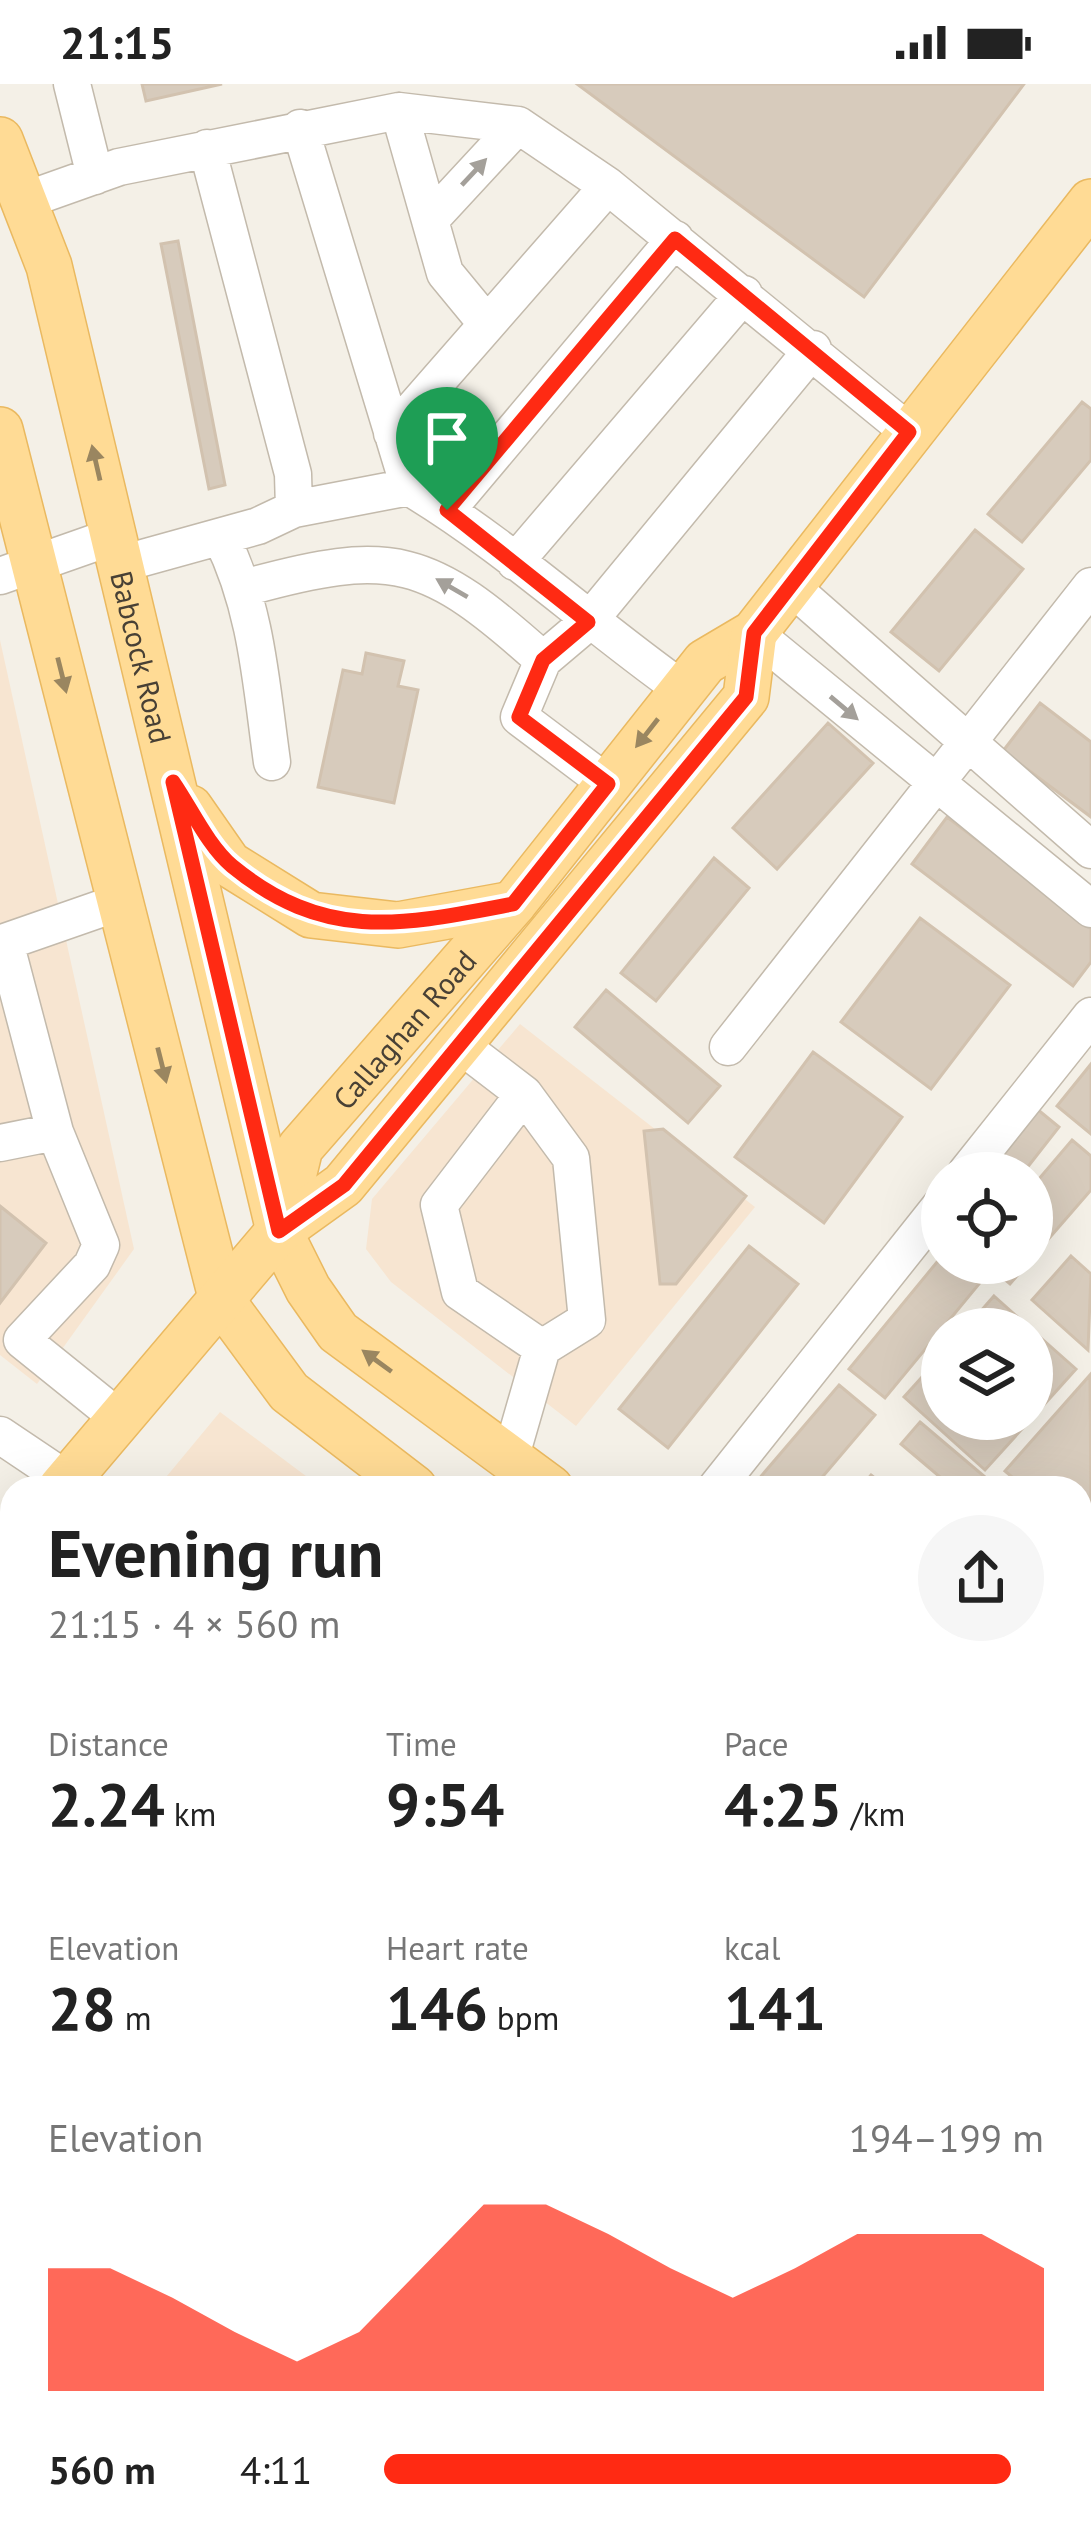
<!DOCTYPE html>
<html lang="en">
<head>
<meta charset="utf-8">
<style>
	:root { --surface:#fff; --page:#f6f6f6; --text:#222; --muted:#767676; --accent:#ff2a13 }
	body { margin:0; font-family:"PT Sans",sans-serif; background:var(--page); color:var(--text); height:100vh; display:flex; flex-direction:column; font-size:45px; white-space:nowrap }
	* { box-sizing:border-box; margin:0 }
	p { font-size:39px; color:var(--muted) }
	.icon { flex:none; width:66px; height:66px; fill:none; stroke:currentColor; stroke-width:2; stroke-linecap:round; stroke-linejoin:round }
	.map { position:relative; flex:1; overflow:hidden }
	.details { position:absolute; left:0px; top:1392px; width:1092px; height:1062px; display:flex; flex-direction:column; background:var(--surface); border-radius:36px 36px 0 0; box-shadow:0 12px 48px #0002 }
	.details>* { flex:none }
	.buttons { position:absolute; left:921px; top:1068px; display:grid; gap:24px }
	.buttons a { display:grid; place-items:center; width:132px; height:132px; border-radius:50%; background:var(--surface); box-shadow:0 12px 48px #0002; font-size:60px }
	.pin { position:absolute; display:grid; place-items:center; width:102px; height:102px; color:#fff; margin:-123px -51px; border-radius:50% 50% 50% 0; rotate:-45deg; box-shadow:0 0 12px #0007 }
	.pin .icon { rotate:45deg }
	.round { display:grid; place-items:center; flex:none; width:126px; height:126px; border-radius:63px; background:var(--page) }
	.headline { display:flex; align-items:center; justify-content:space-between; height:204px; padding:0 48px }
	h1 { font-size:66px; font-weight:700; line-height:90px }
	.figures { display:grid; grid-template-columns:repeat(3,1fr); gap:18px; height:204px; padding:12px 48px }
	.figures div { display:grid; align-content:center }
	.figures b { font-size:60px; font-weight:700 }
	.figures small { font-size:33px; font-weight:400 }
	.figures p { font-size:33px }
	.chart { height:336px; padding:24px 48px }
	.chart p { display:flex; justify-content:space-between }
	.chart svg { width:100%; height:216px; margin-top:12px; fill:var(--accent); opacity:.7 }
	ul { padding:0 48px; list-style:none; font-size:39px }
	li { display:grid; grid-template-columns:192px 144px 1fr; align-items:center; height:90px }
	li i { height:30px; border-radius:15px; background:var(--accent) }
	.status { display:flex; justify-content:space-between; align-items:center; height:84px; padding:0 60px; background:var(--surface); direction:ltr }
	.status svg { height:33px; fill:currentColor }
	.map>svg:first-child { display:block }
	.residential { fill:#e9e1d5 }
	.commercial { fill:#f7e5d1 }
	.building { fill:#d7cbbc; stroke:#d2c2af; stroke-width:3 }
	.lines { fill:none; stroke-linecap:round; stroke-linejoin:round }
	.minor-casing { stroke:#c3baac; stroke-width:39 }
	.major-casing { stroke:#eab960; stroke-width:48 }
	.minor { stroke:#fff; stroke-width:36 }
	.major { stroke:#ffdb95; stroke-width:45 }
	.oneway { fill:#a4a09a }
	.oneway2 { fill:#9a8660 }
	.route-casing { stroke:#fff; stroke-width:24 }
	.route { stroke:#ff2a13; stroke-width:15 }
	.labels { text-anchor:middle; dominant-baseline:central; stroke-width:9; stroke-linejoin:round; paint-order:stroke }
	.street-label { font-size:30px; fill:#484035; stroke:#fff }
</style>
</head>
<body>
<div class="status"><b>21:15</b><svg viewBox="0 0 49 12"><path d="M0 12V9h3v3zM5 12V6h3v6zM10 12V3h3v9zM15 12V0h3v12zM26 1h20v11H26zM47 4h2v5h-2z"/></svg></div>
<div class="map">
<svg width="1091" height="2454" viewBox="0 0 1091 2454">
	<rect width="100%" height="100%" fill="#f4f0e7"/>
	<path class="residential" d="M1091 1606V1697L1080 1689V1620Z
		M0 2413 12 2422V2442H39L56 2454H0Z"/>
	<path class="commercial" d="M0 556 134 1165 37 1300 0 1271Z
		M520 940 755 1123 576 1342 391 1198 366 1165 372 1115Z
		M220 1328 322 1404H157Z
		M12 1582V1771L0 1766V1597Z"/>
	<path class="building" d="M142 0H222L146 17Z
		M577 0H1024L864 213Z
		M178 157 225 401 209 405 161 160Z
		M1082 318 1091 325V376L1022 458 988 430Z
		M975 446 1023 485 939 587 891 548Z
		M366 569 404 577 398 602 418 606 394 719 318 703 343 586 362 590Z
		M1040 619 1091 658V733L1003 667Z
		M828 639 873 679 777 785 733 744Z
		M947 733 1091 842V878L1073 902 912 780Z
		M714 774 749 804 656 917 621 889Z
		M920 834 1010 901 931 1005 841 938Z
		M606 906 720 1002 688 1039 575 943Z
		M813 968 902 1033 824 1139 735 1073Z
		M1091 980V1050L1057 1022Z
		M1037 1025 1059 1043 1023 1089H986Z
		M663 1045 746 1112 676 1200H660L644 1047Z
		M1072 1056 1091 1072V1106L1032 1174V1103Z
		M0 1122 46 1159 0 1219Z
		M749 1162 798 1200 668 1364 619 1325Z
		M942 1172V1179H954L979 1200 885 1314 849 1285Z
		M1071 1172 1091 1190 1088 1266 1032 1216Z
		M985 1179H1028L1010 1200Z
		M994 1212 1031 1245H965Z
		M1032 1246 1076 1285 1032 1334Z
		M942 1271V1335H1031L985 1386 904 1313Z
		M1090 1291 1091 1430 1080 1442V1404H1025L1005 1387Z
		M839 1301 875 1331 813 1404H751Z
		M920 1338 998 1404H953L901 1360Z
		M871 1391 887 1404H860Z
		M1080 1473 1091 1483 1080 1499Z
		M12 1644V1751L0 1744V1659Z
		M1080 2035 1091 2043V2179L1080 2171Z
		M1091 2387V2454H1082L1073 2448 1080 2442V2402Z
		M298 2442H342L343 2454H299Z"/>
	<g class="lines">
		<g class="minor-casing">
			<path id="minor" d="M72 0 95 92
				M399 27 445 189 487 240
				M300 44 409 403
				M207 64 293 390 294 425
				M26 116 119 83 399 27 518 41 608 102 909 348
				M430 136 518 41
				M392 349 608 102
				M447 426 675 155
				M221 453C257 525 261 600 272 678
				M515 478 744 210
				M121 480 258 442 294 425 409 403C506 461 590 540 682 605
				M0 492 114 452
				M789 501 1091 766
				M244 504C394 462 428 473 543 576
				M754 549 1091 825
				M608 700 519 633 543 576 588 538 813 265
				M460 961 524 1010 571 1074 587 1236 542 1264 510 1375
				M728 963 1091 502
				M524 1010 439 1121 460 1208 542 1264
				M0 1059 55 1048
				M966 1089 1091 932
				M120 1335 22 1256 92 1181 101 1161 55 1048 5 858 120 818
				M0 1351 67 1396
				M716 1404 942 1120
				M0 1529 12 1537
				M1080 1570 1091 1556
				M0 1801 12 1807
				M0 2063 12 2026
				M0 2125 12 2137
				M0 2253 12 2220
				M1080 2256 1091 2265
				M655 2454 664 2442"/>
		</g>
		<g class="major-casing">
			<g id="major">
				<path id="s1" d="M0 56 49 182 279 1147 308 1205 338 1248 550 1404"/>
				<path d="M0 346 222 1217 289 1308 414 1404"/>
				<path d="M190 724 229 780 311 831 398 841 513 820"/>
				<path id="s2" d="M282 1138 300 1064 513 820 705 578 754 549 1091 118"/>
				<path d="M61 1404 279 1147 343 1101 746 613 754 549"/>
				<path d="M0 1475 12 1461"/>
				<path d="M1080 1794 1091 1801"/>
				<path d="M1080 1893 1091 1900"/>
			</g>
		</g>
		<use href="#minor" class="minor"/>
		<use href="#major" class="major"/>
	</g>
	<defs><path id="oneway-solid" d="M-6-.8H1V-3.2L6.5 0L1 3.2V.8H-6Z" transform="scale(3)"/></defs>
	<g class="oneway">
		<use href="#oneway-solid" transform="translate(474 88) rotate(-47)"/>
		<use href="#oneway-solid" transform="translate(452 504) rotate(-150)"/>
		<use href="#oneway-solid" transform="translate(844 624) rotate(40)"/>
	</g>
	<g class="oneway2">
		<use href="#oneway-solid" transform="translate(96 379) rotate(-103)"/>
		<use href="#oneway-solid" transform="translate(62 591) rotate(76)"/>
		<use href="#oneway-solid" transform="translate(647 649) rotate(128)"/>
		<use href="#oneway-solid" transform="translate(162 981) rotate(76)"/>
		<use href="#oneway-solid" transform="translate(377 1277) rotate(-144)"/>
	</g>
	<g class="lines">
		<g class="route-casing">
			<path id="route" d="M675 155 909 348 754 549 746 613 344 1101 279 1147 173 698C191 724 208 762 232 782 326 859 403 841 513 820L608 700 519 633 543 576 588 538 447 426Z"/>
		</g>
		<use href="#route" class="route"/>
	</g>
	<g class="labels">
		<g class="street-label">
			<text stroke="none"><textPath href="#s1" startOffset="537">Babcock Road</textPath></text>
			<text stroke="none"><textPath href="#s2" startOffset="234">Callaghan Road</textPath></text>
		</g>
	</g>
</svg>
<div class="buttons">
<a><svg class="icon" aria-label="locate" viewBox="0 0 24 24"><circle cx="12" cy="12" r="6"/><path d="M12 2v4M12 18v4M2 12h4M18 12h4"/></svg></a>
<a><svg class="icon" aria-label="layers" viewBox="0 0 24 24"><path d="M12 4l9 5-9 5-9-5zM3 14l9 5 9-5"/></svg></a>
</div>
<div class="pin" style="left:447px;top:426px;background:#1e9e55"><svg class="icon" aria-label="arrive" viewBox="0 0 24 24"><path d="M6 21V4h12l-3 4 3 4H6"/></svg></div>
<section class="details">
<div class="headline"><div><h1>Evening run</h1><p>21:15 · 4 × 560 m</p></div><a class="round"><svg class="icon" aria-label="share" viewBox="0 0 24 24"><path d="M12 15V3M7 8l5-5 5 5M5 13v7h14v-7"/></svg></a></div>
<div class="figures">
<div><p>Distance</p><b>2.24<small> km</small></b></div>
<div><p>Time</p><b>9:54</b></div>
<div><p>Pace</p><b>4:25<small> /km</small></b></div>
</div>
<div class="figures">
<div><p>Elevation</p><b>28<small> m</small></b></div>
<div><p>Heart rate</p><b>146<small> bpm</small></b></div>
<div><p>kcal</p><b>141</b></div>
</div>
<div class="chart"><p><span>Elevation</span>194–199 m</p>
<svg viewBox="0 0 160 44" preserveAspectRatio="none"><path d="M0 44V19L10 19L20 25L30 32L40 38L50 32L60 19L70 6L80 6L90 12L100 19L110 25L120 19L130 12L140 12L150 12L160 19V44z"/></svg>
</div>
<ul>
<li><b>560 m</b>4:11<i style="width:95%"></i></li>
</ul>
</section>
</div>
</body>
</html>
